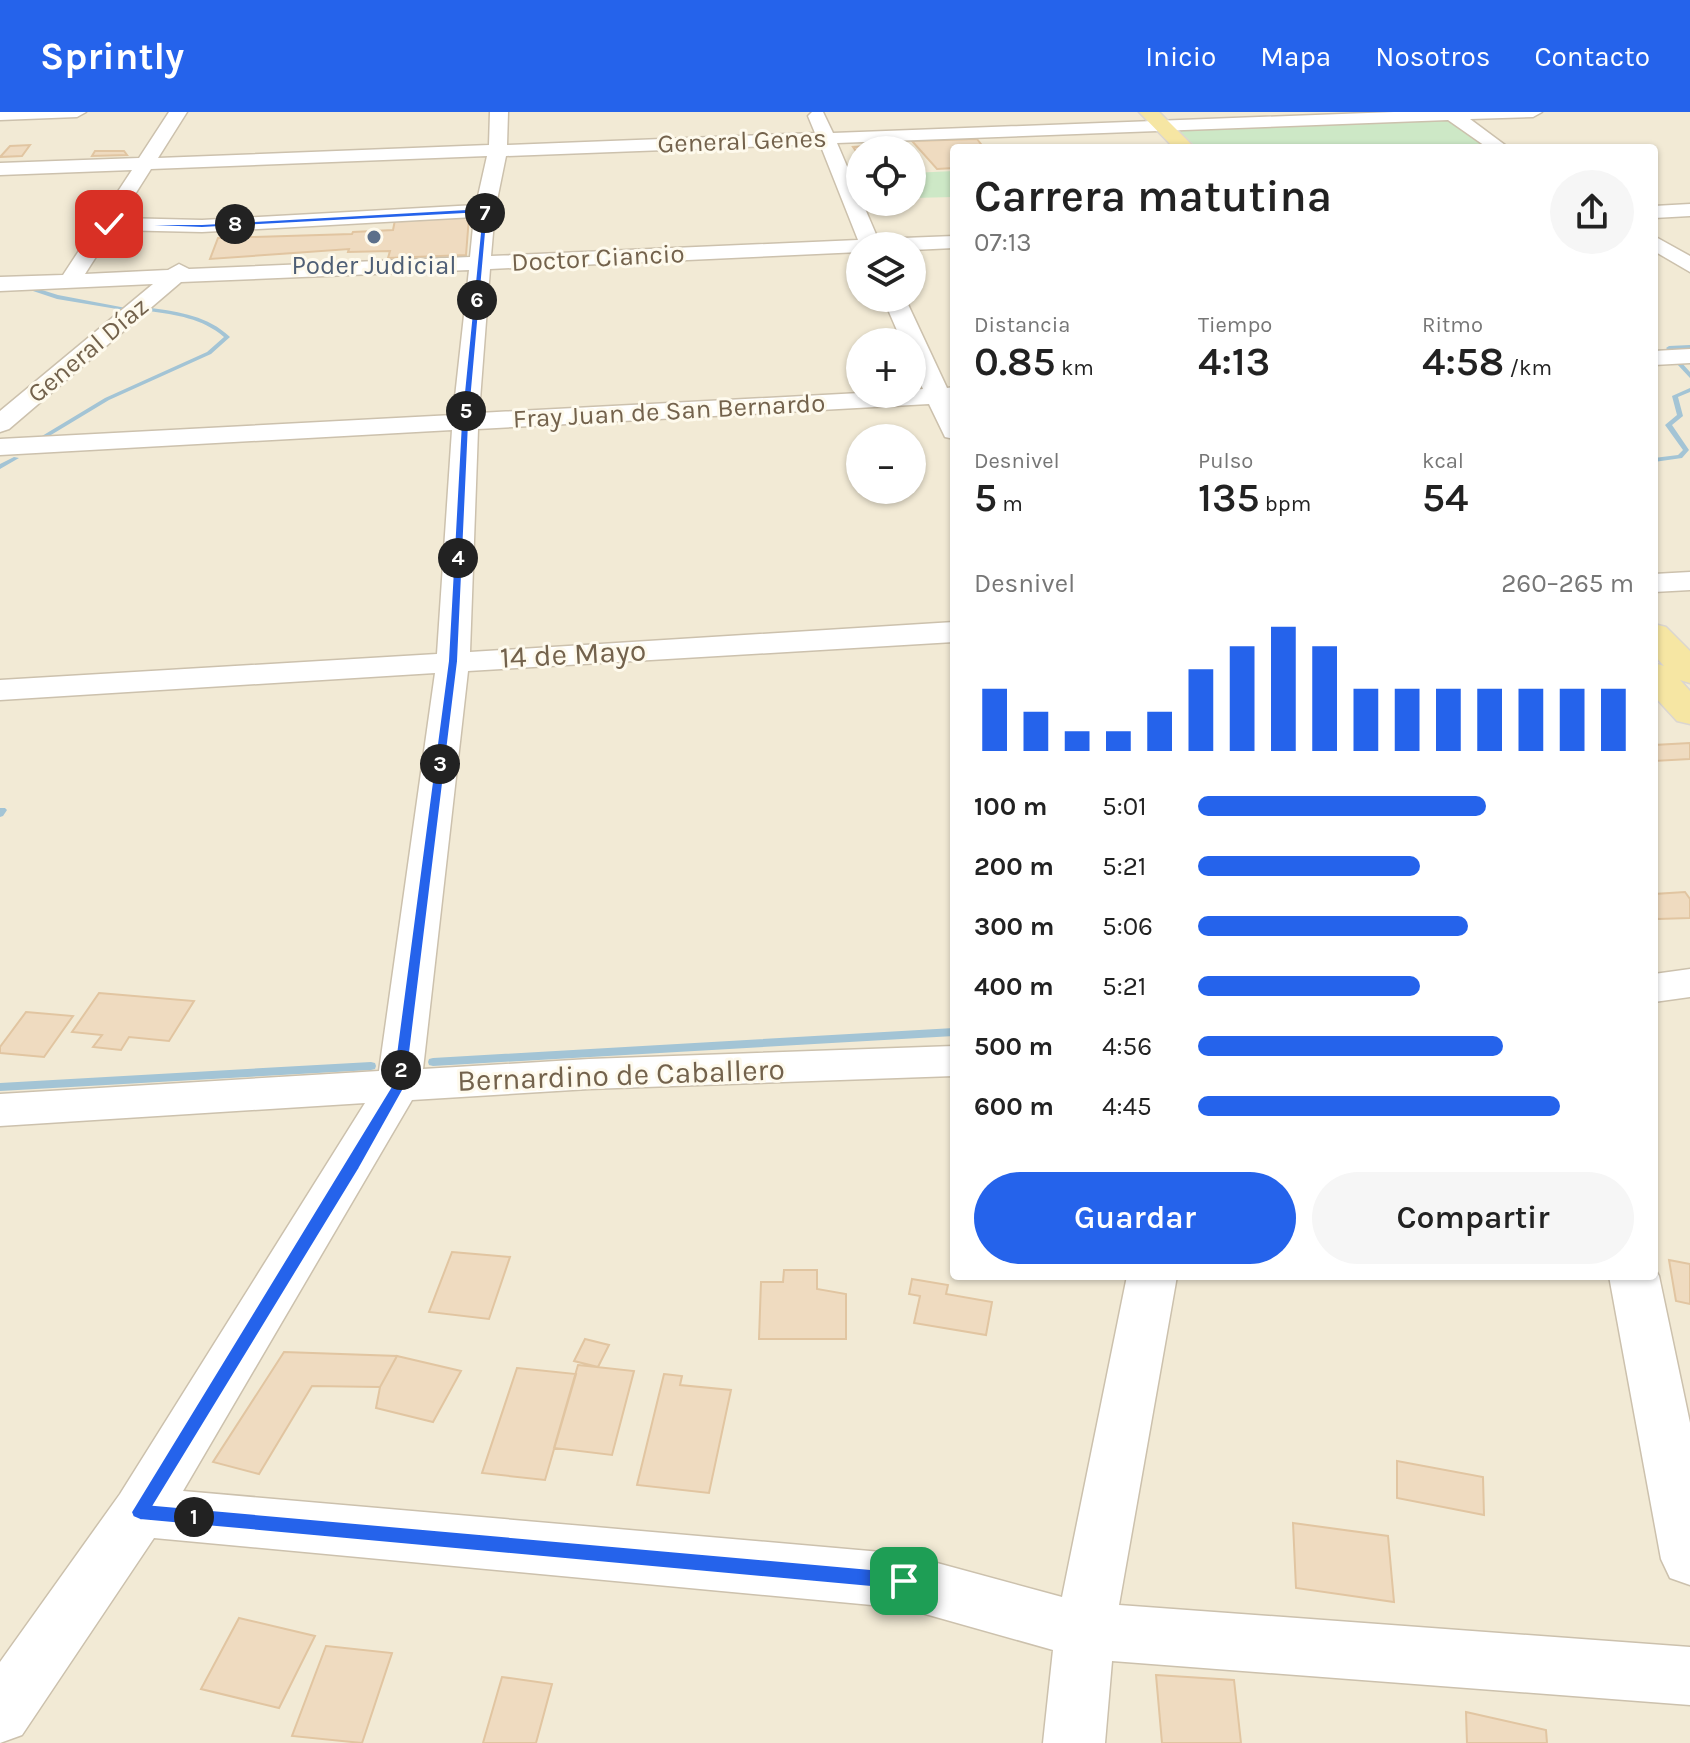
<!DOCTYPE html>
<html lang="es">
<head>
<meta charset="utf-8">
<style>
	:root { --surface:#fff; --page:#f6f6f6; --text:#222; --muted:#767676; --accent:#2563eb }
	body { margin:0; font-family:Karla,sans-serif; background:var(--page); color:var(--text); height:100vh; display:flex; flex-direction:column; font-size:30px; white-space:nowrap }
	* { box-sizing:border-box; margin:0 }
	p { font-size:26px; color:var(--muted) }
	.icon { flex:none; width:44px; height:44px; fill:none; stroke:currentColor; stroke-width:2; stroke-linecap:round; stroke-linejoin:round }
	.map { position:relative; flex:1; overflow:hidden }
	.panel { position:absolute; left:950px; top:32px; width:708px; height:1136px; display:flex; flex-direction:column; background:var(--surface); border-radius:8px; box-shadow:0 2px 6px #0004 }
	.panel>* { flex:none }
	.controls { position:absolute; left:846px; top:24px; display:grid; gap:16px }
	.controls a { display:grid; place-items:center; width:80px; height:80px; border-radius:50%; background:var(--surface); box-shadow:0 2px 6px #0004; font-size:40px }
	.pin { position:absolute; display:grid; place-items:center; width:68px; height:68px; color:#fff; margin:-34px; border-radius:16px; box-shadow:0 4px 12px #0006 }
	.km { position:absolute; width:40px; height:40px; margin:-20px; border-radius:50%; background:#222; color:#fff; font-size:22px; line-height:40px; text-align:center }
	.round { display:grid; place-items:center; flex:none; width:84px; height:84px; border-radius:42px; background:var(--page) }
	.summary { display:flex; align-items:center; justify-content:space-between; height:136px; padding:0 24px }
	h1 { font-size:44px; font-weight:600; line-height:60px }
	.stats { display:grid; grid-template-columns:repeat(3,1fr); gap:12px; height:136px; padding:8px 24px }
	.stats div { display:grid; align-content:center }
	.stats b { font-size:40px; font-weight:600 }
	.stats small { font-size:22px; font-weight:400 }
	.stats p { font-size:22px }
	.chart { height:224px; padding:16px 24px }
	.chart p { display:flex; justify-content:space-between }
	.chart svg { width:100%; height:144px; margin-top:8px; stroke:var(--accent); stroke-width:6 }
	.button { display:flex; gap:16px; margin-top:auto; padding:16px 24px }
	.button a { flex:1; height:92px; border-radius:48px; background:var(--accent); color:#fff; font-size:32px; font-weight:600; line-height:92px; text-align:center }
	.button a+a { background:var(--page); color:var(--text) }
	ul { padding:0 24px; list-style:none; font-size:26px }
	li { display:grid; grid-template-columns:128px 96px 1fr; align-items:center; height:60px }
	li i { height:20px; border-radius:10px; background:var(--accent) }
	header { display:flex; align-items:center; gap:48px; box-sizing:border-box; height:112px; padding:0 40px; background:var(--accent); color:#fff }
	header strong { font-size:38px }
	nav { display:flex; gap:44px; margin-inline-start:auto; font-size:28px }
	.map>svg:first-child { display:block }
	.residential { fill:#f2ead5; fill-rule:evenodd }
	.green { fill:#cde8c6 }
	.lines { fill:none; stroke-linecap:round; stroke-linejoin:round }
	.stream { fill:#a3c4d5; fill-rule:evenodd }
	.building { fill:#efdbc0; stroke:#e1c5a1; stroke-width:2 }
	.minor-casing { stroke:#ccc1ad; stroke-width:3 }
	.major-casing { stroke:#dbd6d0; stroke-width:3 }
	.minor { fill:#fff; fill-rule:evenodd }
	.major { fill:#f6e6a3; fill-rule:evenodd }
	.route { fill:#2563eb; stroke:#fff; stroke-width:2 }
	.service-dot { fill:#5c6f8a; stroke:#fefaed; stroke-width:3 }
	.labels { text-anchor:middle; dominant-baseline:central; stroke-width:6; stroke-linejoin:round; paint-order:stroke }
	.far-street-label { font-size:26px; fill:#73624c; stroke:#fefaed }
	.far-service-label { font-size:26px; fill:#4e5e75; stroke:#fefaed }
	.street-label { font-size:30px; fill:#73624c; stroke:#fefaed }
</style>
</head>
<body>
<header>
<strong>Sprintly</strong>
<nav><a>Inicio</a><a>Mapa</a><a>Nosotros</a><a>Contacto</a></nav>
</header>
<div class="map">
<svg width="1690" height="1631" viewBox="0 0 1690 1631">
	<rect width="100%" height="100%" fill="#fbf7e7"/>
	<path class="residential" d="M0 0H1690V1631H0ZM954 36H1654V1164H954ZM860 38H912V90H860ZM860 134H912V186H860ZM860 230H912V282H860ZM860 326H912V378H860Z"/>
	<path class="green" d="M1448 6 1494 36H1197L1176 16Z
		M954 59V85L912 86V61Z"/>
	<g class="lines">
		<path class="stream" d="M26 173 58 183 126 196 123 198 57 187 24 176V174Z
			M151 196C180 200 208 204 230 225L211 242 109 288 41 329H37V327L105 286 207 240 224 225C202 206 176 203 149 199L148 198Z
			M1690 233V237L1673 238 1674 239 1671 241 1666 236 1669 234Z
			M1677 250H1681L1690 260V266L1677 252Z
			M1690 276V280L1678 285 1683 304 1672 313 1689 338 1682 346 1654 350V346L1678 343 1683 338 1665 313 1677 303 1672 284Z
			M14 345 19 346 0 357V352Z
			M0 696H5L7 698 3 704 0 705Z
			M954 916V924L433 954 429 953 428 950 429 947 433 946Z
			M371 950 375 951 376 954 375 957 371 958 0 979V971Z"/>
	</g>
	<path class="building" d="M977 27 984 36H954V56L937 57 912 29Z
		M908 32 913 39 860 38V45L853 35Z
		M30 33 22 44 0 45 10 34Z
		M95 39H124L127 43 92 44Z
		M469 105 466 143 388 146 390 139 348 140 349 137 210 147 218 126 352 122 353 120 393 118 395 108Z
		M1690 631V647L1654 649V633Z
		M1685 780 1690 787V806L1658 807 1654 802V782Z
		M99 881 194 889 169 929 129 925 121 938 93 935 102 923 72 920Z
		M26 900 73 904 44 945 0 941V935Z
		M452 1140 510 1145 489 1207 429 1200Z
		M1669 1148 1690 1152V1192L1676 1189Z
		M784 1158H817V1177L846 1182V1227H759L761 1170H783Z
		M912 1167 948 1173 946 1182 992 1190 986 1223 914 1211 920 1184 909 1182Z
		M585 1227 609 1233 598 1255 574 1249Z
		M284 1240 397 1244 380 1275 312 1274 259 1362 213 1350Z
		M397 1244 461 1259 433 1310 376 1296 380 1275Z
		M578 1253 634 1259 612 1343 554 1336Z
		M517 1256 576 1262 545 1368 482 1361Z
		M664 1262 682 1264 680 1273 731 1278 709 1381 637 1373Z
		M1397 1349 1483 1365 1484 1403 1397 1386Z
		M1293 1411 1388 1424 1394 1490 1296 1476Z
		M239 1506 315 1524 279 1596 201 1577Z
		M326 1534 392 1541 362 1631 292 1624Z
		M1156 1563 1234 1568 1241 1631H1162Z
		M502 1565 552 1572 536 1631H483Z
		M1466 1600 1546 1618 1547 1631H1467Z"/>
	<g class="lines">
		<g class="minor-casing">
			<path id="minor" d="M0 0H86L77 5 0 8Z
				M169 0H187L158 46 489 33 490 0H508L507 33 815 21 808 4 812 0H823L833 21 1394 0H1542L1533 5 1470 7 1509 36H1488L1448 8 837 31 878 127 954 124V136L912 138V134H860V140L490 157 479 301 860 281 912 282V278L923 277 912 253V230H902L883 186H905L947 276 954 275V327L945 325 929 292 478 317 470 540 954 510V530L468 559 423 957 589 947 954 934V964L589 977 412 988 183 1379 904 1442 1062 1485 1127 1164H1177L1119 1493 1690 1535V1593L1112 1549 1105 1631H1043L1053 1538 904 1496 154 1426 22 1623 0 1631V1550L120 1382 365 991 0 1014V982L379 959 435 561 0 588V568L437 542 452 318 0 343V327L453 303 469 158 181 170 9 317 0 320V299L153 172 0 179V165L63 163 132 58 0 63V51L139 46ZM820 32 858 128 491 144 495 98 506 44ZM487 44 476 93 202 108 120 106 151 57ZM474 105 470 145 189 157 179 152 168 158 85 162 113 118 202 120Z
				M1690 92V104L1654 106V94Z
				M1654 124 1690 144V160L1654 139Z
				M1690 237V251L1654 253V239Z
				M1690 460V478L1654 480V462Z
				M1690 857V885L1654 890V862Z
				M1654 1155 1659 1164 1690 1311V1473L1670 1466 1661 1447 1609 1164H1654Z"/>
		</g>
		<g class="major-casing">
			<path id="major" d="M1139 0H1159L1195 36H1174Z
				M1654 512 1666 515 1690 539V571L1680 568 1690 579V612L1677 609 1654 584V551L1664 554 1654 543Z"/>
		</g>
		<use href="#minor" class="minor"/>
		<use href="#major" class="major"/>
	</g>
	<path class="route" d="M485 96 488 98 469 311 458 549 406 973 359 1057 154 1393 904 1460 911 1463 913 1469 911 1475 904 1478 140 1408 133 1405 131 1400 392 973 448 549 461 311 482 101 202 116 106 112H202Z"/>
	<circle class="service-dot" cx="374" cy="125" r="8"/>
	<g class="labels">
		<g class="far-street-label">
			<text transform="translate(742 29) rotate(-2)">General Genes</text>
			<text transform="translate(598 146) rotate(-3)">Doctor Ciancio</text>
			<text transform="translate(88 238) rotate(-40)">General Díaz</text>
			<text transform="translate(669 299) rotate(-3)">Fray Juan de San Bernardo</text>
		</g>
		<g class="far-service-label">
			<text x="374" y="153">Poder Judicial</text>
		</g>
		<g class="street-label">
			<text transform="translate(573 542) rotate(-3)">14 de Mayo</text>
			<text transform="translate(621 963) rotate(-2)">Bernardino de Caballero</text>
		</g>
	</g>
</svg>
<div class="controls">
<a><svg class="icon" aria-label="locate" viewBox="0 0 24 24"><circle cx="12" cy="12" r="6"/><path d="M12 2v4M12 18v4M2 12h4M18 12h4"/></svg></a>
<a><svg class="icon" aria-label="layers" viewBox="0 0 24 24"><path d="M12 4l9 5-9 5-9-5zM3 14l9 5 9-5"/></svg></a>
<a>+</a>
<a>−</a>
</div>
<div class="pin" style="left:904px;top:1469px;background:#1e9e55"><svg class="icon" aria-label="arrive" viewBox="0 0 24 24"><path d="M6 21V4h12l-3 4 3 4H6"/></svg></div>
<div class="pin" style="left:109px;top:112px;background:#d93025"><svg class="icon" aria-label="check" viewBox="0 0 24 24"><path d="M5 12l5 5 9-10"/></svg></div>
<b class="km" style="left:194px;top:1405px">1</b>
<b class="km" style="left:401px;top:958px">2</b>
<b class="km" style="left:440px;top:652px">3</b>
<b class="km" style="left:458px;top:446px">4</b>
<b class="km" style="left:466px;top:299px">5</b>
<b class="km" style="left:477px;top:188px">6</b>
<b class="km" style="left:485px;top:101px">7</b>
<b class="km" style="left:235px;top:112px">8</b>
<section class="panel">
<div class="summary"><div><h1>Carrera matutina</h1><p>07:13</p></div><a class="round"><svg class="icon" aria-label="share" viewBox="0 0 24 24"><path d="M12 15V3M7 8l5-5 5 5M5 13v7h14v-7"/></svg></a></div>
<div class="stats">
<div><p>Distancia</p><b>0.85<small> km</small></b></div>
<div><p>Tiempo</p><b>4:13</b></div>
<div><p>Ritmo</p><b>4:58<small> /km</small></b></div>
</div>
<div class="stats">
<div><p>Desnivel</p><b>5<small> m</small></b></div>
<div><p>Pulso</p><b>135<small> bpm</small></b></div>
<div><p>kcal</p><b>54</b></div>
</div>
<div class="chart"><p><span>Desnivel</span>260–265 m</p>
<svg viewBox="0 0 160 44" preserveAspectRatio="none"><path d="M5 44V25M15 44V32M25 44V38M35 44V38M45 44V32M55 44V19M65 44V12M75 44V6M85 44V12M95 44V25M105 44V25M115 44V25M125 44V25M135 44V25M145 44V25M155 44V25"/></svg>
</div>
<ul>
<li><b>100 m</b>5:01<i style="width:66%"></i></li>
<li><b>200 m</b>5:21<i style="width:51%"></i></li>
<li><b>300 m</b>5:06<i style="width:62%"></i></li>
<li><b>400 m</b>5:21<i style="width:51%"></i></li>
<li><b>500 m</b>4:56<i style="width:70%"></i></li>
<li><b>600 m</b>4:45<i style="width:83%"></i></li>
</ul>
<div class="button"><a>Guardar</a><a>Compartir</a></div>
</section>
</div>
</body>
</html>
